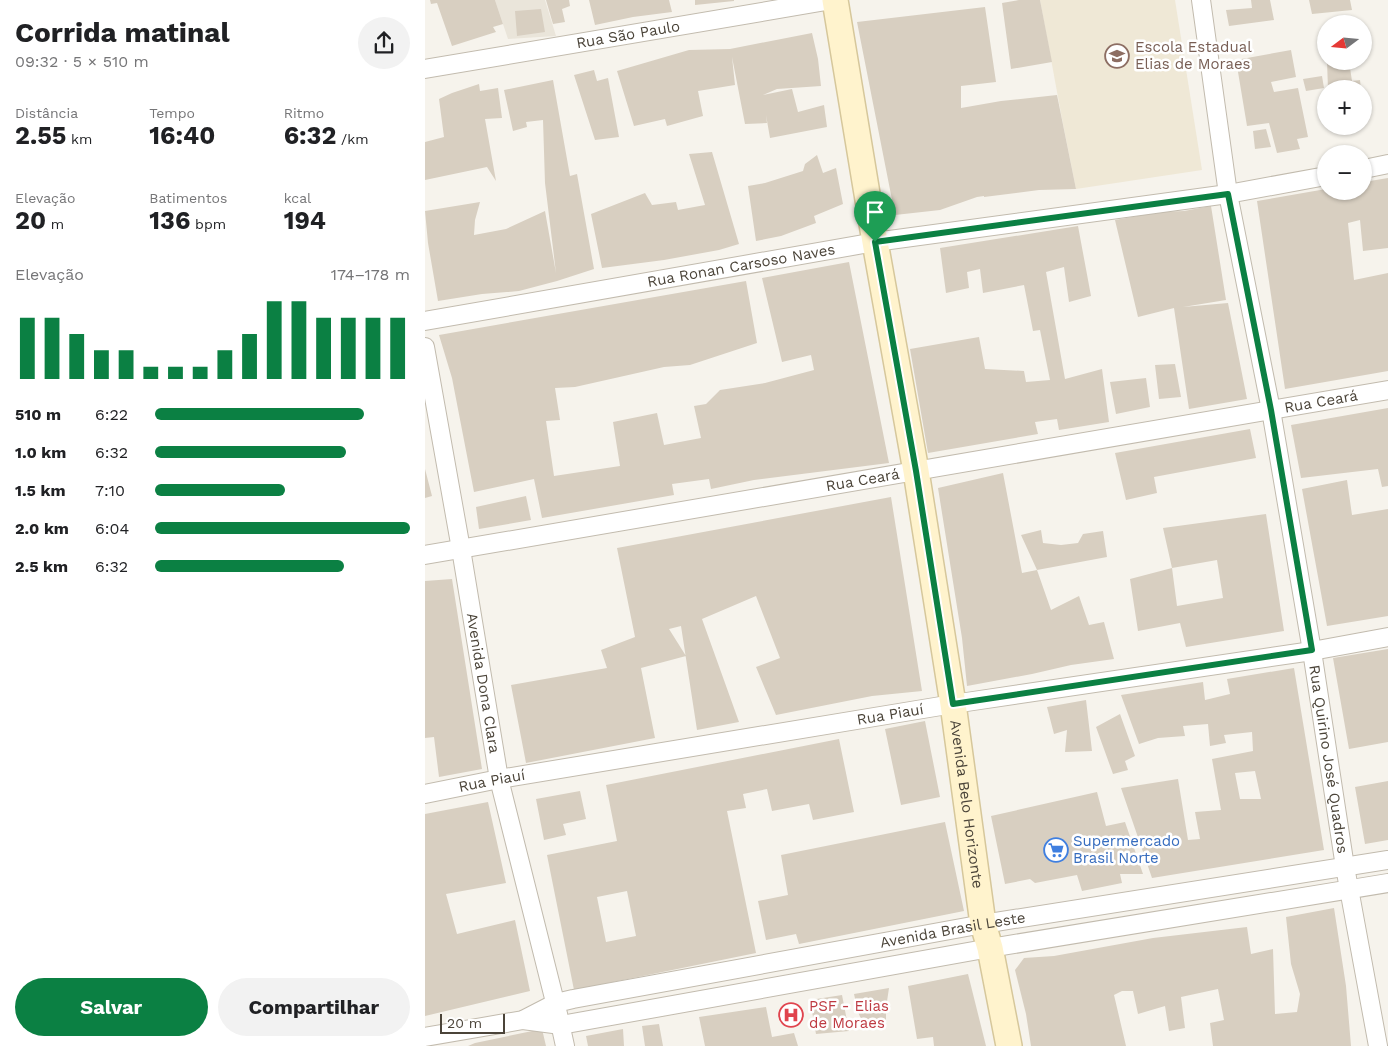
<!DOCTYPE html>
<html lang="pt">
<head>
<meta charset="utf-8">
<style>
	:root { --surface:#fff; --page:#f2f2f2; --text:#202124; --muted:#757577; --accent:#0b8043 }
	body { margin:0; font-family:"Work Sans",sans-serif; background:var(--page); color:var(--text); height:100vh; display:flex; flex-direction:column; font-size:19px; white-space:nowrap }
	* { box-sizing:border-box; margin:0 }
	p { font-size:16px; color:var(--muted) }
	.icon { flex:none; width:28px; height:28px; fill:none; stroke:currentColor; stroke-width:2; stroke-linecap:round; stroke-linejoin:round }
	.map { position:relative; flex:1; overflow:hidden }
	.side { display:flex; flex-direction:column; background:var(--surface); width:425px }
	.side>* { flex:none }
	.needle { width:32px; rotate:254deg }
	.controls { position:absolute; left:892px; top:15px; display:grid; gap:10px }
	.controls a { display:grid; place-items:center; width:55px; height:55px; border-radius:50%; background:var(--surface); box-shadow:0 1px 4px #0004; font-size:25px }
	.scale { position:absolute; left:15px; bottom:12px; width:65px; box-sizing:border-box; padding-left:5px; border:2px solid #4b4439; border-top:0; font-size:14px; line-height:18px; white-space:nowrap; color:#4b4439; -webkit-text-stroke:4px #fff; paint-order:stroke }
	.pin { position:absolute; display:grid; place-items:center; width:42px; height:42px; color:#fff; margin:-51px -21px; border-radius:50% 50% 50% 0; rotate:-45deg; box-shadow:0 0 5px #0007 }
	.pin .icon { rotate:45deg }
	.round { display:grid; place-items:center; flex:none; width:52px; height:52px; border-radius:26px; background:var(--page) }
	.summary { display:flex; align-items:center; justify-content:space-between; height:85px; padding:0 15px }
	h1 { font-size:28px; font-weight:700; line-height:38px }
	.figures { display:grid; grid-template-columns:repeat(3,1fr); gap:8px; height:85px; padding:5px 15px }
	.figures div { display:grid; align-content:center }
	.figures b { font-size:25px; font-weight:700 }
	.figures small { font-size:14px; font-weight:400 }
	.figures p { font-size:14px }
	.chart { height:140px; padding:10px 15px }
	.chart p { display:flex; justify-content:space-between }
	.chart svg { width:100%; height:90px; margin-top:5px; stroke:var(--accent); stroke-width:6 }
	.action { display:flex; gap:10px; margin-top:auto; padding:10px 15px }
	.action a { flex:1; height:58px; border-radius:30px; background:var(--accent); color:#fff; font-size:20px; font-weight:700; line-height:58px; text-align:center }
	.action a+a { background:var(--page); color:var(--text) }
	ul { padding:0 15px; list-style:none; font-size:16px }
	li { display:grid; grid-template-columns:80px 60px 1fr; align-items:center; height:38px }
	li i { height:12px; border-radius:6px; background:var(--accent) }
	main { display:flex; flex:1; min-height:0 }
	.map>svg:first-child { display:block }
	.residential { fill:#eae5da }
	.education { fill:#efe8d6 }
	.building { fill:#d8cfc1; fill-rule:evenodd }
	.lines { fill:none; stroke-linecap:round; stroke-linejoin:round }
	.street-casing { stroke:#c2bbae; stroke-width:20 }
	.secondary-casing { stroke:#d6c79b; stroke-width:28 }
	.street { stroke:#fff; stroke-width:18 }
	.secondary { stroke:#fff3cd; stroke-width:25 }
	.route-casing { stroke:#fff; stroke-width:10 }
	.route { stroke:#0b8043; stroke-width:6 }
	.labels { text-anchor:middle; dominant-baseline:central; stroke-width:5; stroke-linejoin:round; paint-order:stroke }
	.street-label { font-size:15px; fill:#4b4439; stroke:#fff }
	.education-label { font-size:15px; fill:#785e54; stroke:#fff; text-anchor:start }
	.shop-label { font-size:15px; fill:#366cbe; stroke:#fff; text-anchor:start }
	.health-label { font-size:15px; fill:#be3a42; stroke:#fff; text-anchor:start }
</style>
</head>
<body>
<main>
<section class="side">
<div class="summary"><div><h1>Corrida matinal</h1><p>09:32 · 5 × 510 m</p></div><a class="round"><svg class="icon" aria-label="share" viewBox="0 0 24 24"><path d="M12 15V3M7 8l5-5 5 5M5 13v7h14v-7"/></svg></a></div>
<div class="figures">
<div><p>Distância</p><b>2.55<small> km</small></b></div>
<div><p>Tempo</p><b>16:40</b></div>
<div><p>Ritmo</p><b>6:32<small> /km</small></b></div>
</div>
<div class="figures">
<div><p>Elevação</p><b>20<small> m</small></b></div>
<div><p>Batimentos</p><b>136<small> bpm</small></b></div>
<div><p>kcal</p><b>194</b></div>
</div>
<div class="chart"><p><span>Elevação</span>174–178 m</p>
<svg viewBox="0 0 160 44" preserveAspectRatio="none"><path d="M5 44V14M15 44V14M25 44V22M35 44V30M45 44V30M55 44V38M65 44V38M75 44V38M85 44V30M95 44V22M105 44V6M115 44V6M125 44V14M135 44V14M145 44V14M155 44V14"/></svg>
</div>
<ul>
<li><b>510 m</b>6:22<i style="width:82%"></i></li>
<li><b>1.0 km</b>6:32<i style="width:75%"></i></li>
<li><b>1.5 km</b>7:10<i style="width:51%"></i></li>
<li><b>2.0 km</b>6:04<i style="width:100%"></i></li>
<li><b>2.5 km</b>6:32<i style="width:74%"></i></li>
</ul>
<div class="action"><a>Salvar</a><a>Compartilhar</a></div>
</section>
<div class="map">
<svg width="963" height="1046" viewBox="0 0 963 1046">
	<rect width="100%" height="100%" fill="#f6f3ec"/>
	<path class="residential" d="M70 0H120L131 36 83 39Z"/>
	<path class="education" d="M615 0H750L777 170 651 189 638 124Z"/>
	<path class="building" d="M5 0H70L78 24 68 27 71 32 27 46 12 3 6 4Z
		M121 0H144L145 6 137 9 140 22 128 24Z
		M164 0H244L247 12 208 17 170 25Z
		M270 0H309V1L270 5Z
		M594 0H615L627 62 586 69 577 3Z
		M826 0H845L849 20 804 26 801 10 827 8Z
		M884 0H925L927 10 887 14Z
		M560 7 571 82 536 86V108L576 101 632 95 651 189 614 190 559 197V196L552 197 515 210 470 215 432 22Z
		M116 9 120 32 92 36 90 11Z
		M387 33 393 59 396 86 352 89 338 95 367 89 373 112 399 105 402 127 345 138 341 115 342 123 320 124 307 57 310 85 273 91 278 116 242 126 240 119 209 126 192 71 264 50 305 49Z
		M866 50 871 77 846 82 849 92 873 88 883 137 872 139 875 149 852 153 844 123 822 126 811 60Z
		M902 61H924L927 81 935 80 936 89H903Z
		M169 70 172 81 183 78 194 137 170 140 149 75Z
		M897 76 899 88 881 91 878 79Z
		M128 80 145 176 152 174 169 269 132 281 94 291 57 294 13 301 3 243 0 211 55 202 50 220 49 235 81 229 120 211 131 273 120 183 118 120 101 122 102 127 88 131 79 90Z
		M54 84 55 91 73 88 77 118 60 119 71 181 62 167 0 180V142L19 137 14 99 27 93Z
		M841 129 846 147 830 149 828 131Z
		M287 152 314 244 294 250 239 260 177 268 166 214 220 193 227 205 251 202 253 210 280 205 264 154Z
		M392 155 398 173 411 168 418 204 389 216 391 223 356 236 331 241 323 186 340 183 378 171 380 164Z
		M963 178V248L938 251 935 220 923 223 929 280 963 273V371L860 389 832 201 901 189V191H939V182Z
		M786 206 801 300 758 307 803 303 822 399 764 409 749 308 713 317 690 220 735 212 759 211Z
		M653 226 666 296 644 302 639 267 621 272 640 379 677 369 684 422 634 430 632 419 610 422 613 434 503 453 485 349 554 337 560 369 599 371 601 382 625 380 615 330 608 331 599 285 558 293 555 269 542 272 544 288 521 293 515 248Z
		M424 262 464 463 329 480 286 489 284 479 247 484 249 495 117 518 109 479 49 492 27 378 14 335 321 281 332 343 265 365 239 367 150 387 130 388 135 420 121 421 129 476 195 466 188 422 232 413 239 445 276 438 269 406 281 404 295 390 340 383 389 370 386 355 357 362 337 278Z
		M750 364 756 397 734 399 730 365Z
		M721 378 725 407 691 414 685 382Z
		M963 408V486L957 487 953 469 876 478 866 425Z
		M825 429 831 458 729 477 732 493 701 500 690 453Z
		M0 469 7 496 0 498Z
		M578 473 597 573 612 570 626 610 654 596 664 625 679 622 689 659 646 665 607 674 542 686 537 638 513 488Z
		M922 480 927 515 963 509V616L902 626 877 489Z
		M101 496 106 520 54 529 51 507Z
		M466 497 497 691 447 696 351 715 331 667 355 658 331 596 277 619 314 722 272 730 256 626 244 629 261 656 216 668 230 738 101 763 86 685 182 668 176 650 210 637 192 548Z
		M841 514 859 631 761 647 755 623 713 631 705 579 747 568 738 528ZM792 560 798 598 752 606 747 568Z
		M616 530 618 543 636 545 653 543 658 534 678 531 682 557 612 570 596 535Z
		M27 579 57 769 14 777 9 737 0 738V581Z
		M963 649V742L924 749 908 658Z
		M869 668 899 850 727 878 696 788 753 779 763 840 775 839 770 812 796 810 787 759 828 751 827 732 799 735 801 743 785 746 783 724 758 726 760 736 733 738 714 744 696 695 778 682 780 700 805 694 802 679ZM830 771 836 799H815L810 773Z
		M661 700 667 751 640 752 642 730 629 734 622 707Z
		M695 714 710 756 700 761 703 770 688 774 671 727Z
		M500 721 515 797 476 805 460 729Z
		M414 739 429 812 388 820 384 804 347 811 342 789 318 794 321 808 302 811 331 953 149 990 122 855 192 841 181 785ZM202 891 211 936 181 942 172 897Z
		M963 781V840L940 844 930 787Z
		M155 791 161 819 138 824 141 835 119 840 111 799Z
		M672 792 681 826 700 822 718 874H695L697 883 657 891 652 875 610 883 605 879 580 884 566 816Z
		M63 802 81 883 21 894 32 934 90 920 105 991 0 1016V814Z
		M520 822 539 911 374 944 371 934 341 940 333 901 363 895 356 855Z
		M909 908 921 986 926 1046H788L785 1023 799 1020 793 989 756 997 760 1028 744 1031 740 1006 713 1014 708 991H697L689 995 701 1046H606L601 1014 590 970 599 958 629 956 728 938 822 927 826 954 848 949 850 1014 872 1012 875 994 866 964 861 917Z
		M543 974 561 1046H509L508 1037 492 1039 483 986Z
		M464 988 461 1008V1027L440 1028 433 1012 429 994Z
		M417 995 424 1031 391 1034 385 1000Z
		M341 1007 347 1037 369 1033 373 1046H280L274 1017Z
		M234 1024 238 1046H220L217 1026Z
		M117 1029 121 1046H43L50 1043Z
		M198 1029 199 1046H163L161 1036Z"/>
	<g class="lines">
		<g class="street-casing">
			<g id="street">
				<path id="s1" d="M776 0 803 194 846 410 887 651 920 867 953 1046"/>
				<path id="s2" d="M0 69 407 0"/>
				<path d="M939 169 963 164"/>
				<path id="s3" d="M0 321 450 242 803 194 901 176"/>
				<path id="s4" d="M0 347 36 549 74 779 133 1014 140 1046"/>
				<path id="s5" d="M0 555 963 390"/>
				<path id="s6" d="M0 794 74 779 528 704 887 651 963 637"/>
				<path d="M98 1020 136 1025 565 948 963 883"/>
				<path id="s7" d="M0 1037 98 1020 131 1003 148 999 558 924 963 860"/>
			</g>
		</g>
		<g class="secondary-casing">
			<g id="secondary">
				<path id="s8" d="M410 0 450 242 491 471 528 704 558 924 565 948 584 1046"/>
			</g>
		</g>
		<use href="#street" class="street"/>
		<use href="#secondary" class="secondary"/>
	</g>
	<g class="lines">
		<g class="route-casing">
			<path id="route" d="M803 194 846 410 887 650 528 704 491 471 450 242Z"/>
		</g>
		<use href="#route" class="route"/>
	</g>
	<defs>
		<g id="school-ring" transform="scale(1.25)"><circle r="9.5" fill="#fff" stroke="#8d6e63" stroke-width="1.5"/><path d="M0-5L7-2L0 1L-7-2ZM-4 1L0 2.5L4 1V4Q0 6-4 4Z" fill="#8d6e63"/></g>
		<g id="supermarket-ring" transform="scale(1.25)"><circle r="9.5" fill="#fff" stroke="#3f7fe0" stroke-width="1.5"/><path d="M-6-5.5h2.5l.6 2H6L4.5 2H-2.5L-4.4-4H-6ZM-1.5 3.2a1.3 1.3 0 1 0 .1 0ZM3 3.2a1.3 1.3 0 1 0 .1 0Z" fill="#3f7fe0"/></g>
		<g id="hospital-ring" transform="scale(1.25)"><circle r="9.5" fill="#fff" stroke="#e0444e" stroke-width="1.5"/><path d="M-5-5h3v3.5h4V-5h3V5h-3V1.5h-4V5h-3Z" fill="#e0444e"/></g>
	</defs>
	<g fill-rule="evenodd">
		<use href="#school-ring" x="692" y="56"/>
		<use href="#supermarket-ring" x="631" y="850"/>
		<use href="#hospital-ring" x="366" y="1015"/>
	</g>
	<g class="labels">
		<g class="street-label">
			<text stroke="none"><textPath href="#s2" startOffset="206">Rua São Paulo</textPath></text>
			<text stroke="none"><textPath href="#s3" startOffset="321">Rua Ronan Carsoso Naves</textPath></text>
			<text stroke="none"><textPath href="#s5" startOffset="909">Rua Ceará</textPath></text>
			<text stroke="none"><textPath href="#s5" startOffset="444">Rua Ceará</textPath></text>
			<text stroke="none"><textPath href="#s4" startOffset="341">Avenida Dona Clara</textPath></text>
			<text stroke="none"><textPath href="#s6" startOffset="472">Rua Piauí</textPath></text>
			<text stroke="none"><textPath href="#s1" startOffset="770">Rua Quirino José Quadros</textPath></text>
			<text stroke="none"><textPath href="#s6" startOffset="68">Rua Piauí</textPath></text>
			<text stroke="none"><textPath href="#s8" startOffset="815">Avenida Belo Horizonte</textPath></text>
			<text stroke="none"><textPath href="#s7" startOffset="540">Avenida Brasil Leste</textPath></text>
		</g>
		<g class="education-label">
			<text x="710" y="47">Escola Estadual<tspan x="710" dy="17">Elias de Moraes</tspan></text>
		</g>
		<g class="shop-label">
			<text x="648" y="841">Supermercado<tspan x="648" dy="17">Brasil Norte</tspan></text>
		</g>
		<g class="health-label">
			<text x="384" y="1006">PSF - Elias<tspan x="384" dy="17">de Moraes</tspan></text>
		</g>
	</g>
</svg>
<div class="controls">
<a><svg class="needle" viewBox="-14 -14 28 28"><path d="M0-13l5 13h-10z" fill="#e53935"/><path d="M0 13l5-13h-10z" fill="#757577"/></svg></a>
<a>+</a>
<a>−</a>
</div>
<div class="scale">20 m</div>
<div class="pin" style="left:450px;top:242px;background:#1e9e55"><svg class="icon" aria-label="arrive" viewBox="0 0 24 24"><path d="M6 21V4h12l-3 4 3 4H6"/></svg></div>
</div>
</main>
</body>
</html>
